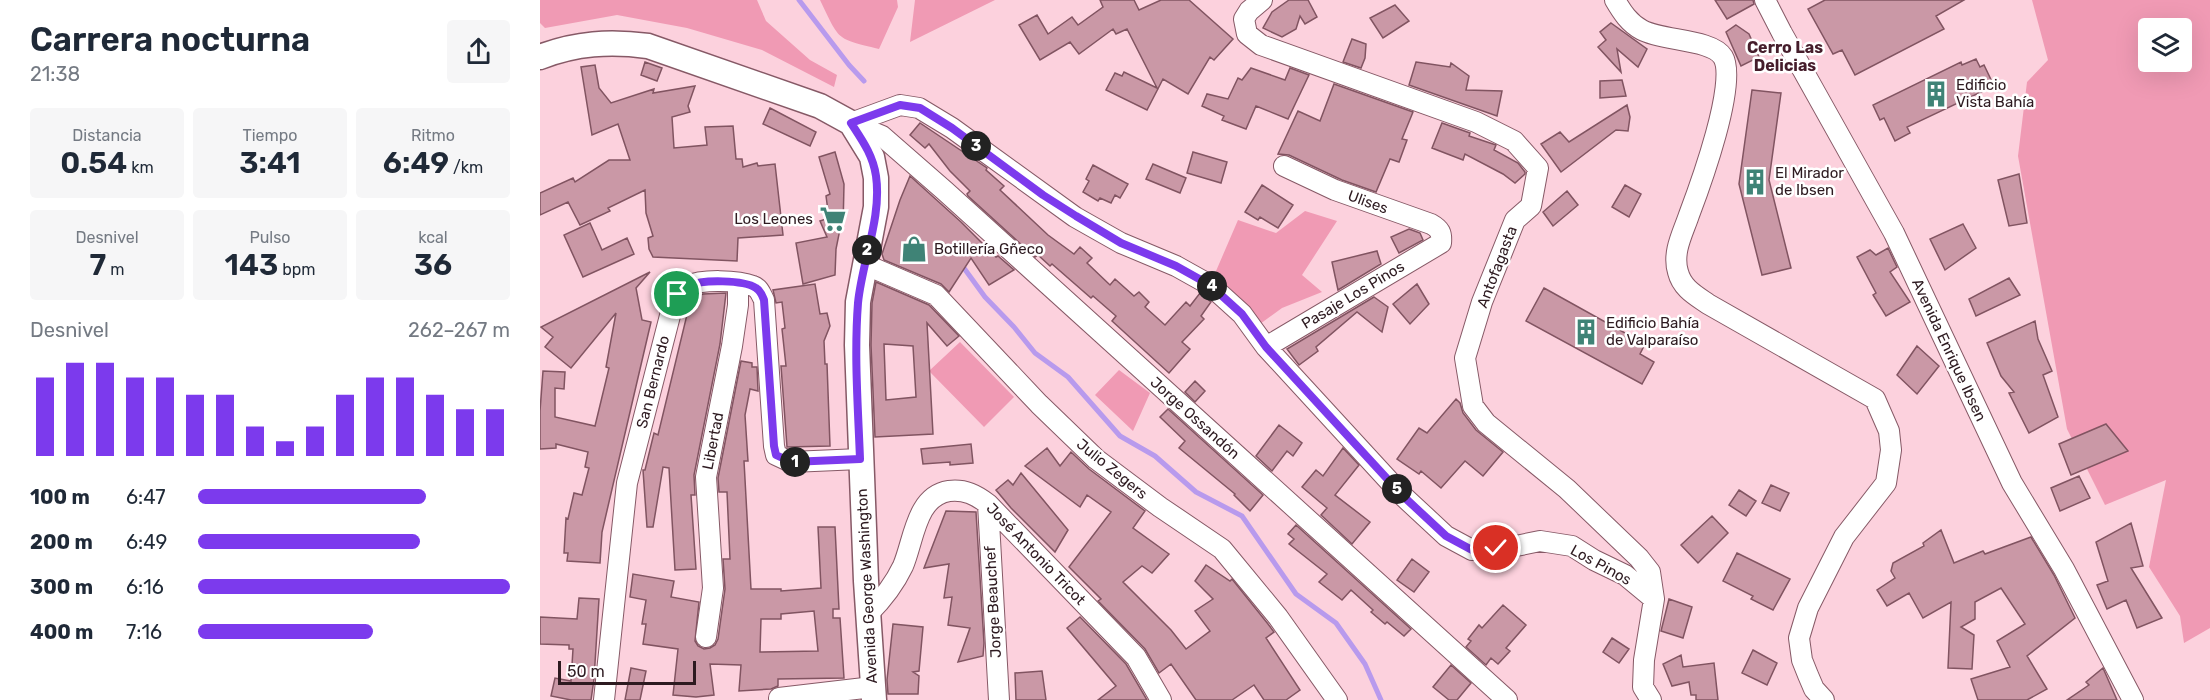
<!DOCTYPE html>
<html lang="es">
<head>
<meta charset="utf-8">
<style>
	:root { --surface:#fff; --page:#f6f6f7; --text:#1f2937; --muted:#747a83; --accent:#7c3aed }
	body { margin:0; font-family:Rubik,sans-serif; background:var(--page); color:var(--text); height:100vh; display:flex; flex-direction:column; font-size:22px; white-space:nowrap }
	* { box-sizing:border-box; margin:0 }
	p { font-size:20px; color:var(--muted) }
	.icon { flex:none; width:33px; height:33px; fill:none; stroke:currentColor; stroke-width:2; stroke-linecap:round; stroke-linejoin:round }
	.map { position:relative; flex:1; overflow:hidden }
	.details { display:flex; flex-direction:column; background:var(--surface); width:540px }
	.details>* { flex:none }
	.controls { position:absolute; left:1598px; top:18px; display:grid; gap:12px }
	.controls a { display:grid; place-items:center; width:54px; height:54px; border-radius:6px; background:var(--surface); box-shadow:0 6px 24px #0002; font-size:30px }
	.scale { position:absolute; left:18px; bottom:15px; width:138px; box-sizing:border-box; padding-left:6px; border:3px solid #2d1a20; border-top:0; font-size:16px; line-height:21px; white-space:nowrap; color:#2d1a20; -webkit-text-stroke:4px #fff; paint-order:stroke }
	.pin { position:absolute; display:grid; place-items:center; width:51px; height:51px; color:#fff; margin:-26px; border:3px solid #fff; border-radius:50%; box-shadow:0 2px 6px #0007 }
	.km { position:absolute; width:30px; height:30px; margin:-15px; border-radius:50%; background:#222; color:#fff; font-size:16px; line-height:30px; text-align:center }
	.round { display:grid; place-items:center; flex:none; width:63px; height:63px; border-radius:6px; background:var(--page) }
	.overview { display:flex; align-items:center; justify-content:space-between; height:102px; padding:0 30px }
	h1 { font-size:33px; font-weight:600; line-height:45px }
	.stats { display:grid; grid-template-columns:repeat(3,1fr); gap:9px; height:102px; padding:6px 30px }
	.stats div { display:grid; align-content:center; border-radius:6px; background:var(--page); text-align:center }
	.stats b { font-size:30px; font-weight:600 }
	.stats small { font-size:16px; font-weight:400 }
	.stats p { font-size:16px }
	.chart { height:168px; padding:12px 30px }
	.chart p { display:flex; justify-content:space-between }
	.chart svg { width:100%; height:108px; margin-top:6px; stroke:var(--accent); stroke-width:6 }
	ul { padding:0 30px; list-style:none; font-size:20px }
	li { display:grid; grid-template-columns:96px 72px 1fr; align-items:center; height:45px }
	li i { height:15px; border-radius:8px; background:var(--accent) }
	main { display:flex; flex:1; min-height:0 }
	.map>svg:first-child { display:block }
	.green { fill:#f09ab4; fill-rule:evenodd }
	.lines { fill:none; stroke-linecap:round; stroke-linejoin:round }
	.stream { stroke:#b89aed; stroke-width:5 }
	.building { fill:#ca98a6; stroke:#815461; stroke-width:1.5; fill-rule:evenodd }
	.minor-casing { stroke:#865966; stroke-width:22 }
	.major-casing { stroke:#865966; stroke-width:27 }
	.minor { stroke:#fff; stroke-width:20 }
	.major { stroke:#fff; stroke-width:24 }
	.route-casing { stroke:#fff; stroke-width:12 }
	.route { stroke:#7c3aed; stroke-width:8 }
	.labels { text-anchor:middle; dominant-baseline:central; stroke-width:5; stroke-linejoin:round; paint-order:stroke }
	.poi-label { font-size:15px; fill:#2d1a20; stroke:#fff; text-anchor:start }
	.street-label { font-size:15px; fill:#2d1a20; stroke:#fff }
	.neighbourhood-label { font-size:16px; font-weight:bold; fill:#451d2b; stroke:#fff }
</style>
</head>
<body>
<main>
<section class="details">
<div class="overview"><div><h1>Carrera nocturna</h1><p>21:38</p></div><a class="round"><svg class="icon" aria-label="share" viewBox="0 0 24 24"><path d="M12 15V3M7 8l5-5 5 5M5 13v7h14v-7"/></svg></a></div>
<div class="stats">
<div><p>Distancia</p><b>0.54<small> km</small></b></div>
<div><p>Tiempo</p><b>3:41</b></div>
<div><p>Ritmo</p><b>6:49<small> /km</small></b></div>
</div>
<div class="stats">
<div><p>Desnivel</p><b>7<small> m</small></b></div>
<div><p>Pulso</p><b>143<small> bpm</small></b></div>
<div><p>kcal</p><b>36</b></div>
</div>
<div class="chart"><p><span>Desnivel</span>262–267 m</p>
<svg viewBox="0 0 160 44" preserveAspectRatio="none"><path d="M5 44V12M15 44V6M25 44V6M35 44V12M45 44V12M55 44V19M65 44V19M75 44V32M85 44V38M95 44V32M105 44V19M115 44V12M125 44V12M135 44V19M145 44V25M155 44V25"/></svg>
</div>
<ul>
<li><b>100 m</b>6:47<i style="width:73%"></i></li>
<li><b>200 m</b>6:49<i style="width:71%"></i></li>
<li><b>300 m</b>6:16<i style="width:100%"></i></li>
<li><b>400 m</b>7:16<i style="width:56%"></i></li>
</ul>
</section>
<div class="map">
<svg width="1670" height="700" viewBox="0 0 1670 700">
	<rect width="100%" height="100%" fill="#fcd1dd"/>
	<path class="green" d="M0 0H217L226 21 270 60 297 75 294 87 222 50 147 28 77 15 5 28 0 23Z
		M280 0H357L358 7 339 49C295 38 300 41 280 0Z
		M375 0H455L370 42Z
		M1492 0H1670V628L1644 643 1640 616 1609 567 1626 480 1565 505 1527 429 1478 156 1487 82 1508 60ZM1608 28H1641V62H1608Z
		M765 211 797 221 762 275 782 292 742 308 713 329 670 285 698 220 736 233Z
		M420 342 474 397 444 427 389 371Z
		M579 370 610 393 593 431 555 395Z"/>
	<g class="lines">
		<path class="stream" d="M259 0 309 65 324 81
			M421 264 445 297 474 327 495 353 528 377 580 436 615 456 656 492 702 516 756 594 796 623 825 664 841 700"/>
	</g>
	<path class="building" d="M560 0H594L599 10 621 0H649L693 39 674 60 670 57 648 94 623 79 607 110 566 90 575 73 582 76 584 72 617 88 587 29 576 34 573 29 539 54 530 42 500 60 479 25 497 15 508 34 532 17 538 25 563 7Z
		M749 0H768L777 17 765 24 760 16 756 29 742 37 723 28 732 12Z
		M1175 0H1213L1214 4 1187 19Z
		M1285 0H1424L1396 16 1404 29 1315 75 1302 50 1293 54 1268 9Z
		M855 5 869 21 843 38 830 18Z
		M1071 23 1107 49 1098 67 1077 49 1081 72 1058 47 1066 40 1060 32Z
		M1196 25 1209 34 1219 57 1201 66 1186 32Z
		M812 39 826 44 825 58 821 68 803 62Z
		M1436 59 1440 67 1444 65 1454 86 1367 127 1370 133 1355 141 1344 118 1340 120 1333 105 1421 62 1422 65Z
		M105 62 122 68 117 81 101 75Z
		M876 62 910 67 911 63 929 76 926 90 962 91 957 116 869 85Z
		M55 65 59 88 71 103 114 89 113 93 155 86 148 106 150 112 132 117 134 148 167 145 165 127 193 126 196 159H202L203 167 217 163 218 166 235 164 243 235 198 238 197 261 113 257 109 249 108 238 113 236 106 213 105 190 68 208 70 211 40 225 28 202 0 215V193L33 178 35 182 69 160H90L78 124 52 135 41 67Z
		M711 68 745 80 750 68 769 75 748 119 716 106 706 129 682 120 684 116 662 106 667 94 688 99 698 78 702 80Z
		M1082 80 1086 96 1060 98V81Z
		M794 84 873 112 862 139 867 140 859 162 850 159 836 192 802 180 749 155 738 154 758 111 780 121Z
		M1212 90 1241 93 1229 180 1251 268 1222 275 1199 184Z
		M1087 105 1090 117 1088 131 1076 130 1021 172 1001 144 1020 132 1029 142Z
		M230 108 276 132 270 146 223 124Z
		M380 123 447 168 446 170 464 186 460 190 508 235 534 254 540 247 552 258 547 263 570 285 575 279 594 296 599 292 609 302 605 307 625 325 646 302 650 306 660 293 671 302 661 316 664 319 642 342 650 349 629 373 572 321 576 316 553 296 551 298 512 264 510 266 498 255 495 257 428 196 427 194 430 191 410 171 389 144 385 148 370 135Z
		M902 123 930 133 929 136 956 145 954 150 978 163 985 172V174L975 183 963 174 925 154 923 160 892 148Z
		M295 152 304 184 303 228 300 229 296 249 295 275 263 284 256 243 287 237 280 221 289 218 286 196 290 194 279 157Z
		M653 152 687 162 681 183 647 173Z
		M613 164 646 178 640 193 606 179Z
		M553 165 588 184 580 198 575 195 571 203 560 198 558 201 543 192 549 181 546 179Z
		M1479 174 1487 223 1469 226 1458 180Z
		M370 176 421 222 456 257 458 256 474 270 449 285 431 258 409 292 401 284 344 260 342 254 360 200Z
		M722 185 753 205 738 228 720 217 718 220 705 212Z
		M1085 185 1101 194 1089 217 1072 207Z
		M1027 191 1038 205 1013 226 1003 212Z
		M50 223 62 250 87 238 94 254 43 277 24 235Z
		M1423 224 1436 248 1405 270 1390 239Z
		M869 229 880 233 883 240 859 253 851 237Z
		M1348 248 1357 267 1350 272 1370 302 1346 316 1333 295 1336 293 1317 257 1330 250 1336 255Z
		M837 251 841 264 798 290 792 262Z
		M110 272 96 288 102 320 111 322 62 532 60 563 27 561 28 553H24L26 518 28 519 34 493 42 495 49 468 45 467 48 452 16 444V448L0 449V411L3 371 25 372 24 389 15 388V417L55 426 69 368 66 367 76 313 31 368 5 347 13 337 1 327Z
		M1469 278 1480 295 1436 316 1429 299Z
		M336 282 389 305 419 336 407 346 387 323 393 434 335 437 331 345 332 303ZM344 344 373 346 376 397 346 400Z
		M275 284 280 314 287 313 290 326 284 341 285 364H287L290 446 247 447 241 366H246L242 329 245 328 242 302 236 303 233 290Z
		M877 284 889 304 870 324 853 304Z
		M1004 288 1105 344 1100 354 1114 362 1102 384 986 321Z
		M186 293 180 344 154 475 155 495H151L156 569 135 570 129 468 123 467 113 527H107L103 470H105L114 433 118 435 151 298 163 294Z
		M834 297 848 307 842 332 817 312 776 347 778 351 759 365 747 349Z
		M1495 321 1498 339 1512 371 1503 375 1518 417 1489 433 1469 393 1474 392 1461 376 1447 343Z
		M1377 346 1399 366 1377 394 1357 375Z
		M201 361 212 363V367H217L218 391 210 389 205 415 208 461H204L211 589H241V591L281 588 278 527H295L299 609H293V618H300L304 678 238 679V686L231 689 199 691 201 665 170 664 174 695 156 697 133 695 138 649 103 644 106 624H102L106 600 90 597 93 574 134 581 131 597 159 602 155 641 158 646 164 649 170 648 175 645 178 639 185 589 183 559H190L187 492H179L178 478ZM274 611 278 651 220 652 221 619H241V614Z
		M655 381 665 391 655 402 645 392Z
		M916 399 920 403 923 413 936 430 963 452 943 476 925 461 901 488 881 471 879 474 857 459 879 428 887 433Z
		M628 409 723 495 710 511 694 495 695 494 639 448 645 441 620 417Z
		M1566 424 1588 451 1531 475 1519 444Z
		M739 425 762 443 753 456 747 451 732 471 716 456Z
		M431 444 433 463 410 465V462L383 464 381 449Z
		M507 448 520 466 531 452 549 469 605 511 593 528 629 554 612 573 602 566 583 582 631 630 646 649 670 631 655 611 673 599 655 581 666 565 690 581 692 579 728 624 734 632 726 638 760 690 746 700H724L714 685 692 700H656L631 664 619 673 605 649 558 601 561 599 529 567 571 512 547 495 540 507 485 466Z
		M803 448 819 465 795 495 830 522 812 544 781 515 787 508 762 487 776 470 783 476Z
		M481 473 528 530 515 552 471 508 456 490 468 480 473 485Z
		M1539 476 1550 498 1520 511 1511 488Z
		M1231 485 1249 493 1240 511 1222 503Z
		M1199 490 1216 501 1206 516 1189 505Z
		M406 511 436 512 444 643 443 656 418 662 430 628 408 625 412 597 404 598 409 564 384 568Z
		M1172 516 1188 533 1158 563 1141 545Z
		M1591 523 1603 566 1591 568 1622 618 1597 628 1586 600 1567 609 1557 585 1568 581 1556 542Z
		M756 525 871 629 864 636 847 622 845 624 831 612 833 610 811 590 802 600 779 582 787 574 749 544 754 539 748 534Z
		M1401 530 1414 563 1443 551 1445 554 1491 537 1514 575 1535 618 1487 656 1507 689 1487 700H1438L1431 679 1470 667 1457 641 1485 624 1461 588 1435 602V619L1421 627 1434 635 1432 669 1408 668 1411 602 1383 618 1369 593 1347 606 1337 590 1355 578 1351 571 1353 563 1384 546 1383 543Z
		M1197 553 1250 579 1233 610 1211 599 1213 596 1183 581Z
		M872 559 889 572 874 592 857 580Z
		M39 598 59 599 54 679 51 700H31L11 696 15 678 31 681 33 649H29V645L0 644V617L37 619Z
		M1129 599 1152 607 1143 638 1121 631Z
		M963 605 986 625 966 648 970 651 958 664 951 658 946 665 926 647 931 641 928 639 939 625 942 628Z
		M540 617 586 664 607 700H558L576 686 527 628Z
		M353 624 383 627 379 671 373 672 379 676 378 694H348L347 680Z
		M1072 638 1089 649 1079 663 1063 652Z
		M1213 650 1237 663 1227 685 1202 673Z
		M1141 655 1143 667 1174 663 1178 700H1156V695H1151L1149 682 1132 686 1123 664Z
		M911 665 931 683 917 700H909L893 687Z
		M91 668 106 671 100 700H85Z
		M1563 668 1577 700H1527L1549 685 1546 682Z
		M502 671 506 700H476L475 673Z"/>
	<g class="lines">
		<g class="minor-casing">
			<path id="minor" d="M722 0 709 11 704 19 707 34 721 45 936 122 974 141 998 168 991 206 975 220 942 302 925 358 933 406 946 423 1027 489 1099 558 1110 572 1114 599
				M1075 0C1082 12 1089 23 1102 30 1122 41 1172 39 1183 57 1198 82 1160 186 1149 215 1143 233 1132 252 1138 272 1142 288 1155 295 1168 304L1335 399 1349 431 1351 450 1346 483 1304 537 1268 608 1259 638 1262 660 1268 675 1274 689 1284 700
				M1225 0 1242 33 1354 233 1472 483 1524 569 1593 700
				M311 123 360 105 379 108 412 128 535 217 581 243 636 266 670 285 702 314 726 347 863 496 906 536 932 550 976 546 1000 541 1032 546 1054 560 1085 575 1114 599 1104 660 1103 687 1111 700
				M311 123 342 136 405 191 967 700
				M324 264 396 295 499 404 556 459 620 507 682 549 738 617 797 700
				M726 347 901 243C902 233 900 229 891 224L795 190 744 166
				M448 504 459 700
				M328 614C342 600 354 585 363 566 374 540 376 496 409 491 425 489 436 495 448 504L596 657 621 700
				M166 637 173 588 166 477 192 346 198 305V283
				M239 698 333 687
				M64 700 87 483 133 304C136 296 140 291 148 286 161 279 198 280 213 286 219 288 221 294 224 300L234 446 236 455 251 462 320 459"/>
		</g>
		<g class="major-casing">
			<path id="major" d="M0 57C36 43 70 41 108 46L280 106 311 123 332 157 336 178V207L318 302 317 345 326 581 334 700"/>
		</g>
		<use href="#minor" class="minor"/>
		<use href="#major" class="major"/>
	</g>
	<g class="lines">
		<g class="route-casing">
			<path id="route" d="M137 294C141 291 145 288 149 286 162 279 204 280 216 288 221 291 222 295 224 300L234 446 236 455 251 462 320 459C318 407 314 355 318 303 322 261 342 218 336 176 333 155 322 140 311 123L360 105 380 108 412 128 503 195 536 216 581 243 636 266 670 285 702 314 726 347 863 496 906 536 932 550 956 548"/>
		</g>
		<use href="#route" class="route"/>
	</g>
	<defs>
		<g id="building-bare" transform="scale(2.07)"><path d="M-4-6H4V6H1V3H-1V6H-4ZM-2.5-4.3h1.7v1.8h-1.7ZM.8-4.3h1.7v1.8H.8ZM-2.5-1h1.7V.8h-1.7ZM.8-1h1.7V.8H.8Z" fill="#3f8376" stroke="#fff" stroke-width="2.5" paint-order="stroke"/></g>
		<g id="supermarket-bare" transform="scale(2.07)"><path d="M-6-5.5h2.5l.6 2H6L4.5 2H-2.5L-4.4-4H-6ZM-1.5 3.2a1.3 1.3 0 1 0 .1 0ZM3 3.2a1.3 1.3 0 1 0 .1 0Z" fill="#3f8376" stroke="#fff" stroke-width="2.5" paint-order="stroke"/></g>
		<g id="shop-bare" transform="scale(2.07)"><path d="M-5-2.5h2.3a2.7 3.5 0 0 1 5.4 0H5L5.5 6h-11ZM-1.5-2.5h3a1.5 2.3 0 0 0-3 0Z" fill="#3f8376" stroke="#fff" stroke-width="2.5" paint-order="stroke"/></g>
	</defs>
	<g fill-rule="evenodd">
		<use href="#building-bare" x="1396" y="94"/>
		<use href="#building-bare" x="1215" y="182"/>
		<use href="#supermarket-bare" x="293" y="219"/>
		<use href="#shop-bare" x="374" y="249"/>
		<use href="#building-bare" x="1046" y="332"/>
	</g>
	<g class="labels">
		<g class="poi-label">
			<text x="1416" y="85">Edificio<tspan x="1416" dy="17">Vista Bahía</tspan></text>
			<text x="1235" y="173">El Mirador<tspan x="1235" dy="17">de Ibsen</tspan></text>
			<text x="273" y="219" text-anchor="end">Los Leones</text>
			<text x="394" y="249">Botillería Gñeco</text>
			<text x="1066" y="323">Edificio Bahía<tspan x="1066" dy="17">de Valparaíso</tspan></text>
		</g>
		<g class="street-label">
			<text transform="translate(828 202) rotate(20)">Ulises</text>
			<text transform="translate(957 267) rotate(-69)">Antofagasta</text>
			<text transform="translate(813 295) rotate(-31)">Pasaje Los Pinos</text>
			<text transform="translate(1409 350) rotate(65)">Avenida Enrique Ibsen</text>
			<text transform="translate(113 382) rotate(-76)">San Bernardo</text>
			<text transform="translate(655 418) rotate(42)">Jorge Ossandón</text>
			<text transform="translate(173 441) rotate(-79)">Libertad</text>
			<text transform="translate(572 469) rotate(39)">Julio Zegers</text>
			<text transform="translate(496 554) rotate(46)">José Antonio Tricot</text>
			<text transform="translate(1061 565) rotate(29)">Los Pinos</text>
			<text transform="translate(327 586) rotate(-93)">Avenida George Washington</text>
			<text transform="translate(453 602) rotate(-93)">Jorge Beauchef</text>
		</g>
		<g class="neighbourhood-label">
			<text x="1245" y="47">Cerro Las<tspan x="1245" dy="18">Delicias</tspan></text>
		</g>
	</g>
</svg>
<div class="controls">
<a><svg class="icon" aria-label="layers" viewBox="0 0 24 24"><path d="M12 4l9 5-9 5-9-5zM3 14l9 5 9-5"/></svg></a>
</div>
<div class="scale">50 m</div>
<div class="pin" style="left:137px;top:294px;background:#1e9e55"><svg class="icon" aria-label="arrive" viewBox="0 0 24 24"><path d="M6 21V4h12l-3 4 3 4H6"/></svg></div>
<div class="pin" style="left:956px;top:548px;background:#d93025"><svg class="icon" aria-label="check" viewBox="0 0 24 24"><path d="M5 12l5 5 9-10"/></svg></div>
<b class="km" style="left:255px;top:462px">1</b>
<b class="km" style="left:327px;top:250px">2</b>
<b class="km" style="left:436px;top:146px">3</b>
<b class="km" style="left:672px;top:286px">4</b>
<b class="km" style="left:857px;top:489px">5</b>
</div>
</main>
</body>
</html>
